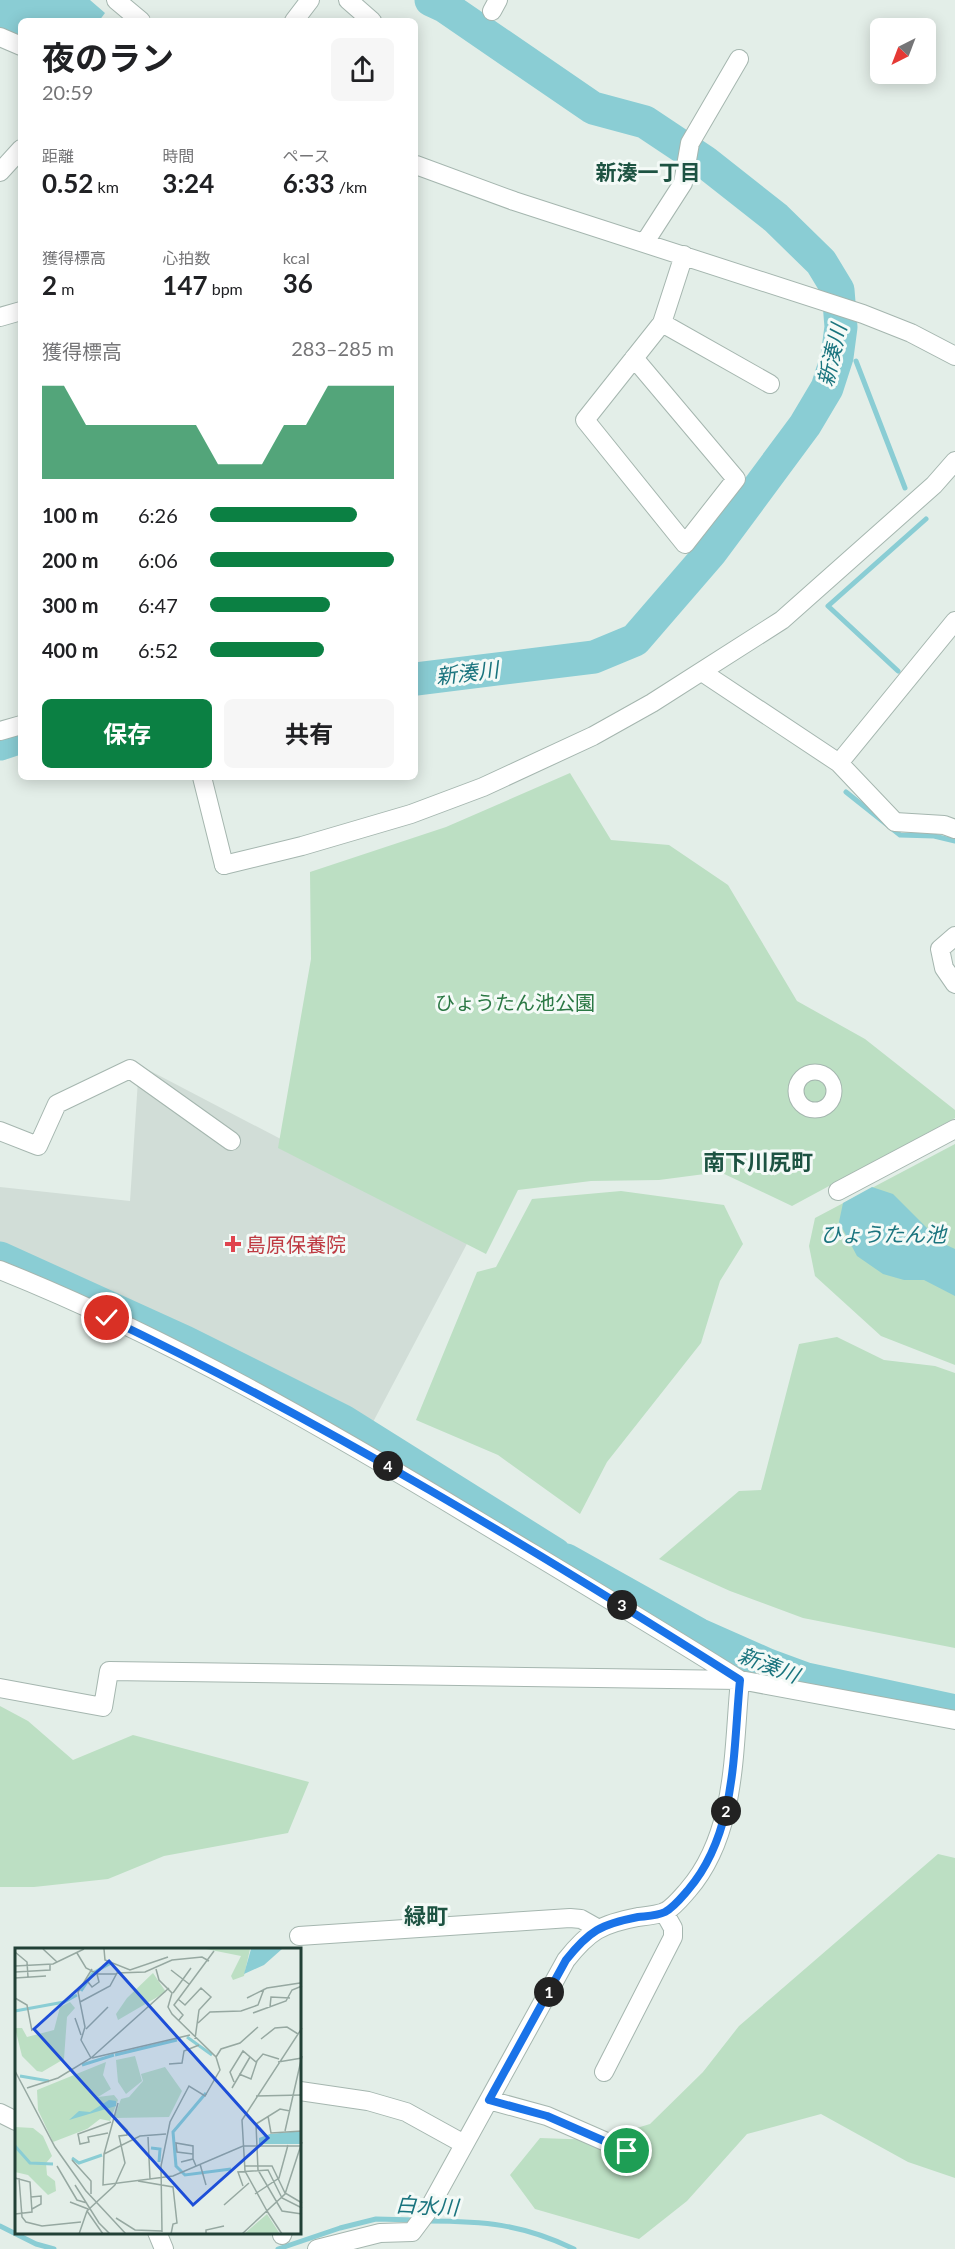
<!DOCTYPE html>
<html lang="ja">
<head>
<meta charset="utf-8">
<style>
	:root { --surface:#fff; --page:#f6f6f6; --text:#202124; --muted:#757577; --accent:#0b8043 }
	body { margin:0; font-family:Lato,"Noto Sans JP",sans-serif; background:var(--page); color:var(--text); height:100vh; display:flex; flex-direction:column; font-size:22px; white-space:nowrap }
	* { box-sizing:border-box; margin:0 }
	p { font-size:20px; color:var(--muted) }
	.icon { flex:none; width:33px; height:33px; fill:none; stroke:currentColor; stroke-width:2; stroke-linecap:round; stroke-linejoin:round }
	.map { position:relative; flex:1; overflow:hidden }
	.panel { position:absolute; left:18px; top:18px; width:400px; height:762px; display:flex; flex-direction:column; background:var(--surface); border-radius:9px; box-shadow:0 3px 15px #0003 }
	.panel>* { flex:none }
	.needle { width:39px; rotate:222deg }
	.controls { position:absolute; left:870px; top:18px; display:grid; gap:12px }
	.controls a { display:grid; place-items:center; width:66px; height:66px; border-radius:9px; background:var(--surface); box-shadow:0 3px 15px #0003; font-size:30px }
	.pin { position:absolute; display:grid; place-items:center; width:51px; height:51px; color:#fff; margin:-26px; border:3px solid #fff; border-radius:50%; box-shadow:0 2px 6px #0007 }
	.km { position:absolute; width:30px; height:30px; margin:-15px; border-radius:50%; background:#222; color:#fff; font-size:16px; line-height:30px; text-align:center }
	.round { display:grid; place-items:center; flex:none; width:63px; height:63px; border-radius:9px; background:var(--page) }
	.headline { display:flex; align-items:center; justify-content:space-between; height:102px; padding:0 24px }
	h1 { font-size:33px; font-weight:700; line-height:45px }
	.stats { display:grid; grid-template-columns:repeat(3,1fr); gap:9px; height:102px; padding:6px 24px }
	.stats div { display:grid; align-content:center }
	.stats b { font-size:26px; font-weight:700 }
	.stats small { font-size:16px; font-weight:400 }
	.stats p { font-size:16px }
	.chart { height:168px; padding:12px 24px }
	.chart p { display:flex; justify-content:space-between }
	.chart svg { width:100%; height:108px; margin-top:6px; fill:var(--accent); opacity:.7 }
	.button { display:flex; gap:12px; margin-top:auto; padding:12px 24px }
	.button a { flex:1; height:69px; border-radius:9px; background:var(--accent); color:#fff; font-size:24px; font-weight:700; line-height:69px; text-align:center }
	.button a+a { background:var(--page); color:var(--text) }
	ul { padding:0 24px; list-style:none; font-size:20px }
	li { display:grid; grid-template-columns:96px 72px 1fr; align-items:center; height:45px }
	li i { height:15px; border-radius:8px; background:var(--accent) }
	.map>svg:first-child { display:block }
	.built { fill:#d1ddd7 }
	.green { fill:#bcdfc3 }
	.water { fill:#8acdd4 }
	.lines { fill:none; stroke-linecap:round; stroke-linejoin:round }
	.stream { stroke:#8acdd4; stroke-width:5 }
	.river { stroke:#8acdd4; stroke-width:33 }
	.pedestrian-casing { stroke:#a5b6af; stroke-width:17 }
	.minor-casing { stroke:#a5b6af; stroke-width:20 }
	.tertiary-casing { stroke:#a5b6af; stroke-width:20 }
	.pedestrian { stroke:#fff; stroke-width:15 }
	.minor { stroke:#fff; stroke-width:18 }
	.tertiary { stroke:#fff; stroke-width:18 }
	.route-casing { stroke:#fff; stroke-width:12 }
	.route { stroke:#1a73e8; stroke-width:8 }
	.health-dot { fill:#e0444e; stroke:#f4faf7; stroke-width:2 }
	.labels { text-anchor:middle; dominant-baseline:central; stroke-width:6; stroke-linejoin:round; paint-order:stroke }
	.park-label { font-size:20px; fill:#2b7844; stroke:#f4faf7 }
	.health-label { font-size:20px; fill:#be3a42; stroke:#f4faf7; text-anchor:start }
	.neighbourhood-label { font-size:21px; font-weight:bold; fill:#1d5342; stroke:#f4faf7 }
	.water-label { font-size:21px; font-style:italic; fill:#1a747e; stroke:#f4faf7 }
	.quarter-label { font-size:22px; font-weight:bold; fill:#1d5342; stroke:#f4faf7 }
	.inset-river { fill:none; stroke:#8acdd4; stroke-width:3 }
	.inset-road { fill:none; stroke:#96a8a1; stroke-width:1.5 }
	.view { fill:#1d4ed8; fill-opacity:0.15; stroke:#1d4ed8; stroke-width:3 }
	.inset-edge { fill:none; stroke:#224036; stroke-width:3 }
</style>
</head>
<body>
<div class="map">
<svg width="955" height="2249" viewBox="0 0 955 2249">
	<rect width="100%" height="100%" fill="#e3eee8"/>
	<path class="built" d="M139 1065 470 1238 372 1424 0 1251V1187L130 1201Z"/>
	<path class="green" d="M570 773 611 840 669 845 728 885 797 1001 865 1039 955 1110V1118L792 1206 720 1172 659 1180 591 1181 518 1190 486 1254 278 1148 311 959 310 872 446 827Z
		M955 1144V1365L881 1336 815 1276 809 1246 815 1218Z
		M621 1191 724 1205 743 1244 720 1281 701 1343 607 1462 580 1514 498 1455 416 1420 477 1272 496 1267 532 1199Z
		M837 1337 884 1360 935 1366 955 1373V1648L803 1618 730 1591 659 1559 739 1491 761 1490 799 1344Z
		M0 1706 28 1721 73 1760 133 1735 309 1782 288 1833 164 1856 108 1879 34 1887H0Z
		M938 1854 955 1858V2178L908 2162 821 2114 747 2134 687 2201 639 2239 535 2209 510 2175 540 2138 597 2140 650 2124 703 2072 739 2026Z"/>
	<path class="water" d="M0 0H90L105 13 99 21H21V39L0 32Z
		M421 0H443L496 41Z
		M872 1187 893 1194 942 1243 955 1249V1296L924 1280H904L883 1274 857 1256 839 1222 843 1203Z"/>
	<g class="lines">
		<path class="stream" d="M841 327 845 335
			M856 361 905 488
			M898 671 828 606 926 519
			M846 792 900 835 934 836 955 841
			M427 2221C484 2221 522 2224 574 2249
			M0 2226 36 2244 54 2249
			M278 2249 340 2228 376 2219 415 2220"/>
		<path class="river" d="M416 679 594 657 635 640 711 552 805 425 827 388 837 357 841 327 838 290 821 262 776 218 705 162 645 122 593 108 444 6 431 0
			M0 744 21 737
			M0 1258 185 1342 343 1421 555 1554
			M566 1560 698 1634 768 1665 806 1679 955 1711"/>
		<g class="pedestrian-casing">
			<path id="pedestrian" d="M796 1091a19 19 0 1 1 38 0a19 19 0 1 1-38 0Z"/>
		</g>
		<g class="minor-casing">
			<path id="minor" d="M116 0 141 21
				M348 0 372 21
				M492 11 498 0
				M0 37 21 46
				M416 165 514 201 863 314 911 333 955 356
				M0 172 21 149
				M645 242 683 183 690 143 739 59
				M684 255 662 323 770 384
				M634 358 736 479 685 544 585 420 662 323
				M702 672 839 763 895 822 944 825 955 829
				M0 731 21 725
				M839 763 955 621
				M202 777 224 865
				M955 936 940 949 944 968 955 984
				M0 1131 38 1146 57 1104 130 1069 231 1141
				M838 1191 955 1129
				M0 1270C167 1337 323 1427 477 1520 565 1573 653 1625 740 1680
				M0 1688 103 1707 109 1671 740 1680 955 1720
				M299 1936 570 1918 581 1919 597 1928
				M604 2072 673 1937V1928L664 1912
				M300 2091 368 2101 406 2112 464 2144
				M489 2100 547 2116 627 2151
				M0 2113 16 2121
				M157 2232 164 2249
				M282 2235 283 2232
				M317 2249 380 2233 412 2232 427 2212 566 1960C589 1931 601 1924 638 1917 646 1916 657 1915 665 1912 674 1907 681 1898 688 1890 737 1833 733 1751 740 1680"/>
		</g>
		<g class="tertiary-casing">
			<path id="tertiary" d="M294 21 310 0
				M0 317 21 311
				M224 865 302 846 411 814 483 787 593 736 652 703 782 620 934 485 955 461"/>
		</g>
		<use href="#pedestrian" class="pedestrian"/>
		<use href="#minor" class="minor"/>
		<use href="#tertiary" class="tertiary"/>
	</g>
	<g class="lines">
		<g class="route-casing">
			<path id="route" d="M107 1318C326 1423 535 1550 740 1680 733 1751 737 1833 688 1890 681 1898 674 1907 665 1912 657 1916 646 1916 638 1917 601 1924 589 1931 566 1960L489 2100 547 2116 627 2151"/>
		</g>
		<use href="#route" class="route"/>
	</g>
	<path class="health-dot" d="M230 1235h6v6h6v6h-6v6h-6v-6h-6v-6h6z"/>
	<g class="labels">
		<g class="park-label">
			<text x="515" y="1002">ひょうたん池公園</text>
		</g>
		<g class="health-label">
			<text x="246" y="1244">島原保養院</text>
		</g>
		<g class="neighbourhood-label">
			<text x="648" y="171">新湊一丁目</text>
		</g>
		<g class="water-label">
			<text transform="translate(831 355) rotate(-77)">新湊川</text>
			<text transform="translate(467 672) rotate(-7)">新湊川</text>
			<text x="883" y="1233">ひょうたん池</text>
			<text transform="translate(769 1664) rotate(21)">新湊川</text>
			<text transform="translate(427 2205) rotate(3)">白水川</text>
		</g>
		<g class="quarter-label">
			<text x="758" y="1161">南下川尻町</text>
			<text x="426" y="1915">緑町</text>
		</g>
	</g>
	<g transform="translate(15 1948)">
		<rect width="286" height="286" fill="#e3eee8"/>
		<path d="M191 1H235L229 28 218 32 216 28 226 8ZM138 25 151 44 103 72 101 66 112 50ZM55 54 60 60 52 69 49 111 27 124 22 123 7 108 0 80H7L12 89 39 82 45 59ZM120 108 127 133 111 146 103 134 101 112ZM91 114 88 127 96 141 83 149 99 147 103 152 95 173 85 171 72 181 38 194 23 162 22 142ZM150 119 167 143 154 169 99 170 106 151 114 149 128 133 126 126ZM0 179 18 180 28 188 37 208 31 215 32 227 40 233 41 243 33 247 13 227 0 224ZM252 266 265 286H229Z" fill="#bcdfc3"/>
		<path d="M236 1H267L249 17 229 26ZM94 152 101 153V158L54 172 64 163 75 164ZM286 183V196H244V190L255 186Z" fill="#8acdd4"/>
		<path class="inset-river" d="M66 43 78 25 96 15M0 63 49 54 62 47M172 89 197 107M100 107 162 92M67 117 99 107M5 128 34 133M191 145 158 184 161 218 170 227 216 221M0 198 15 215 38 216M136 200 145 201 144 214M57 210 64 215 87 207"/>
		<path class="inset-road" d="M28 1 42 14M89 1 90 12 115 22 153 9M0 4 12 14 13 29M62 5 71 20 83 26H101M0 18 38 16 69 1M141 21 144 32 157 45 153 59 157 66 201 109 205 122 190 148 174 138 155 174 146 218 147 284M156 22 174 36M0 24 35 22V17M0 30 31 28M73 34 77 39 84 34 82 26M158 45 176 20M0 50 12 57 17 83M232 50 252 40 285 35M163 51 170 57 186 40 196 49 184 62 180 91M65 54 95 38 102 25 130 24 157 12 187 9 194 13M255 59 256 49 275 50M238 65 271 53 277 42 287 38M60 70 66 87M164 72 168 67 159 57 199 3M183 75 195 64 226 63 243 57 249 41M71 81 93 59M246 91 260 80 272 79 283 86M201 109 206 101 225 95 243 79M76 110 66 92 70 79 63 44 77 21M77 110 175 87M263 114 287 110M154 116 167 115 169 103 184 97M0 123 40 199 71 243 111 286M224 126 236 131 242 113M219 134 215 124 228 103 241 114 248 106 264 111M12 140 43 130 76 110 154 40M217 140 235 109M241 148 287 147M275 163 265 161 241 176 243 222 267 263 287 266M253 168 256 185 287 183M100 170 112 182V187L104 188 110 215 100 237M270 183 287 108M93 185 73 189 74 194 65 196 63 186 96 174M151 186 125 188 89 206 88 237 158 228 228 198H285M133 189 135 231M89 206 103 155M178 206 162 204 161 195 178 198V211M57 212 76 233V246M166 214 178 211 181 218M185 216 191 237M42 218 62 252 72 255M229 218H257L270 245 287 255M0 230 15 234 17 264 0 266M4 230 7 269 11 274 27 278 66 274M123 233 158 239 162 275 158 276 156 286M60 237 84 275 95 286M228 238 223 224 253 222 267 250 287 260M240 246 264 230 273 197M16 249 26 248V256L17 261M55 254 73 261M209 257 234 235M72 263 88 286M252 263 230 223 227 172 287 80M252 263 267 286M101 270 120 282 147 283M64 286 72 263 100 237M191 286V282L209 278M227 286 270 246 287 194"/>
		<path class="view" d="M94 13 253 190 178 257 19 81Z"/>
		<rect width="286" height="286" class="inset-edge"/>
	</g>
</svg>
<div class="controls">
<a><svg class="needle" viewBox="-14 -14 28 28"><path d="M0-13l5 13h-10z" fill="#e53935"/><path d="M0 13l5-13h-10z" fill="#757577"/></svg></a>
</div>
<div class="pin" style="left:627px;top:2151px;background:#1e9e55"><svg class="icon" aria-label="arrive" viewBox="0 0 24 24"><path d="M6 21V4h12l-3 4 3 4H6"/></svg></div>
<div class="pin" style="left:107px;top:1318px;background:#d93025"><svg class="icon" aria-label="check" viewBox="0 0 24 24"><path d="M5 12l5 5 9-10"/></svg></div>
<b class="km" style="left:549px;top:1992px">1</b>
<b class="km" style="left:726px;top:1811px">2</b>
<b class="km" style="left:622px;top:1605px">3</b>
<b class="km" style="left:388px;top:1466px">4</b>
<section class="panel">
<div class="headline"><div><h1>夜のラン</h1><p>20:59</p></div><a class="round"><svg class="icon" aria-label="share" viewBox="0 0 24 24"><path d="M12 15V3M7 8l5-5 5 5M5 13v7h14v-7"/></svg></a></div>
<div class="stats">
<div><p>距離</p><b>0.52<small> km</small></b></div>
<div><p>時間</p><b>3:24</b></div>
<div><p>ペース</p><b>6:33<small> /km</small></b></div>
</div>
<div class="stats">
<div><p>獲得標高</p><b>2<small> m</small></b></div>
<div><p>心拍数</p><b>147<small> bpm</small></b></div>
<div><p>kcal</p><b>36</b></div>
</div>
<div class="chart"><p><span>獲得標高</span>283–285 m</p>
<svg viewBox="0 0 160 44" preserveAspectRatio="none"><path d="M0 44V6L10 6L20 22L30 22L40 22L50 22L60 22L70 22L80 38L90 38L100 38L110 22L120 22L130 6L140 6L150 6L160 6V44z"/></svg>
</div>
<ul>
<li><b>100 m</b>6:26<i style="width:80%"></i></li>
<li><b>200 m</b>6:06<i style="width:100%"></i></li>
<li><b>300 m</b>6:47<i style="width:65%"></i></li>
<li><b>400 m</b>6:52<i style="width:62%"></i></li>
</ul>
<div class="button"><a>保存</a><a>共有</a></div>
</section>
</div>
</body>
</html>
